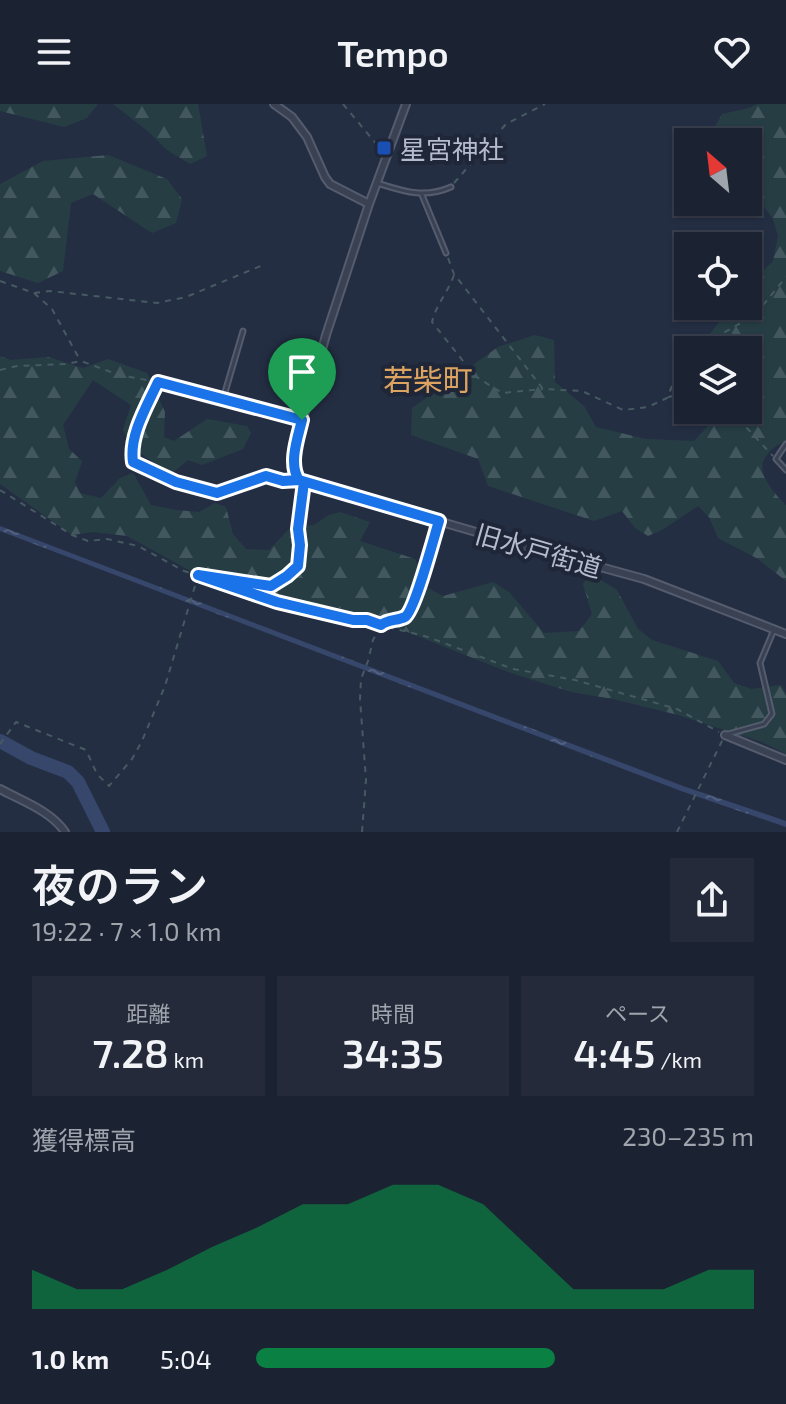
<!DOCTYPE html>
<html lang="ja">
<head>
<meta charset="utf-8">
<style>
	:root { --surface:#1b2232; --page:#242a3a; --text:#f1f3f6; --muted:#a0a4ac; --line:#393f4d; --accent:#0b8043 }
	body { margin:0; font-family:"Exo 2","Noto Sans JP",sans-serif; background:var(--page); color:var(--text); height:100vh; display:flex; flex-direction:column; font-size:30px; white-space:nowrap }
	* { box-sizing:border-box; margin:0 }
	p { font-size:26px; color:var(--muted) }
	.icon { flex:none; width:44px; height:44px; fill:none; stroke:currentColor; stroke-width:2; stroke-linecap:round; stroke-linejoin:round }
	.map { position:relative; height:728px; overflow:hidden }
	.drawer { display:flex; flex-direction:column; background:var(--surface); flex:1 }
	.drawer>* { flex:none }
	.needle { width:52px; rotate:332deg }
	.buttons { position:absolute; left:674px; top:24px; display:grid; gap:16px }
	.buttons a { display:grid; place-items:center; width:88px; height:88px; border-radius:0px; background:var(--surface); box-shadow:0 2px 6px #0004,0 0 0 2px var(--line); font-size:40px }
	.pin { position:absolute; display:grid; place-items:center; width:68px; height:68px; color:#fff; margin:-82px -34px; border-radius:50% 50% 50% 0; rotate:-45deg; box-shadow:0 0 8px #0007 }
	.pin .icon { rotate:45deg }
	.round { display:grid; place-items:center; flex:none; width:84px; height:84px; border-radius:0px; background:var(--page) }
	.overview { display:flex; align-items:center; justify-content:space-between; height:136px; padding:0 32px }
	h1 { font-size:44px; font-weight:600; line-height:60px }
	.metrics { display:grid; grid-template-columns:repeat(3,1fr); gap:12px; height:136px; padding:8px 32px }
	.metrics div { display:grid; align-content:center; border-radius:0px; background:var(--page); text-align:center }
	.metrics b { font-size:40px; font-weight:600 }
	.metrics small { font-size:22px; font-weight:400 }
	.metrics p { font-size:22px }
	.chart { height:224px; padding:16px 32px }
	.chart p { display:flex; justify-content:space-between }
	.chart svg { width:100%; height:144px; margin-top:8px; fill:var(--accent); opacity:.7 }
	ul { padding:0 32px; list-style:none; font-size:26px }
	li { display:grid; grid-template-columns:128px 96px 1fr; align-items:center; height:60px }
	li i { height:20px; border-radius:10px; background:var(--accent) }
	header { display:flex; justify-content:space-between; align-items:center; height:104px; padding:0 32px; background:var(--surface); font-size:36px; font-weight:600 }
	.map>svg:first-child { display:block }
	.forest { fill:url(#forest-firs) }
	.water { fill:url(#water-ripples) }
	.lines { fill:none; stroke-linecap:round; stroke-linejoin:round }
	.river { stroke:#37476b; stroke-width:14 }
	.service-casing { stroke:#545c6d; stroke-width:7 }
	.minor-casing { stroke:#545c6d; stroke-width:10 }
	.path { stroke:#455a61; stroke-width:2; stroke-dasharray:6 6; stroke-linecap:butt }
	.service { stroke:#394153; stroke-width:3 }
	.minor { stroke:#394153; stroke-width:6 }
	.route-casing { stroke:#fff; stroke-width:16 }
	.route { stroke:#1a73e8; stroke-width:10 }
	.transit-dot { fill:#1a4fb4; stroke:#1e2638; stroke-width:3 }
	.labels { text-anchor:middle; dominant-baseline:central; stroke-width:8; stroke-linejoin:round; paint-order:stroke }
	.poi-label { font-size:26px; fill:#b6bccd; stroke:#1e2638; text-anchor:start }
	.street-label { font-size:26px; fill:#b6bccd; stroke:#1e2638 }
	.quarter-label { font-size:30px; fill:#dda461; stroke:#1e2638 }
</style>
</head>
<body>
<header><svg class="icon" aria-label="menu" viewBox="0 0 24 24"><path d="M4 6h16M4 12h16M4 18h16"/></svg>Tempo<svg class="icon" aria-label="heart" viewBox="0 0 24 24"><path d="M12 20l-8-8c-3-5 5-10 8-4 3-6 11-1 8 4z"/></svg></header>
<div class="map">
<svg width="786" height="728" viewBox="0 0 786 728">
	<defs>
		<pattern id="forest-firs" width="22" height="20" patternUnits="userSpaceOnUse" patternTransform="scale(2)"><rect width="22" height="20" fill="#263d44"/><path d="M5 1l3.5 6h-7zM16 11l3.5 6h-7z" fill="#43575e"/></pattern>
		<pattern id="water-ripples" width="26" height="14" patternUnits="userSpaceOnUse" patternTransform="scale(2)"><rect width="26" height="14" fill="#37476b"/><path d="M2 4q2-2 4 0t4 0M15 11q2-2 4 0t4 0" fill="none" stroke="#52607f"/></pattern>
	</defs>
	<rect width="100%" height="100%" fill="#242e43"/>
	<path class="forest" d="M0 0H98L87 14 64 23 0 7Z
		M113 0H198L207 52 190 60 167 46 149 28Z
		M757 0H786V336C779 340 769 346 765 354 755 369 776 391 786 401V477L758 455 718 434 709 413 698 402 662 426 648 432 635 424 622 407 594 417 488 382 478 355 411 331 412 304 498 243 535 231 554 236 555 278 584 302 596 323 646 335 694 337 707 323V306H748V246H697L732 202H748V182L773 157 778 132 773 115 748 80V38H715L710 32 722 10 749 4Z
		M108 51 167 75 182 95 176 119 152 129 93 90 71 99 63 167 38 179 0 167V80L43 57Z
		M0 252 11 256 48 253 83 264 108 255 147 269 165 308 164 333 174 337 207 315 247 322 251 329 243 345 202 361 188 356 171 370 131 343 123 326 131 301 93 276 63 321 69 345 82 357 75 378 80 389 101 394 120 374 133 369 151 401 176 406 199 408 215 399 226 403 233 430 246 445 269 446 290 424 314 421 329 411 340 408 370 418 360 437 415 455 428 484 443 492 493 478 509 488 544 529 579 527 592 510 583 480 598 456 601 476 617 486 638 525 652 536 718 557 734 579 752 585 781 581 786 590V650L762 638 678 611 613 595 571 588 508 568 410 529 344 505 283 495 198 471 127 432 93 428 72 431 0 380Z"/>
	<path class="water" d="M0 422 683 682 786 717V723L681 687 0 427Z"/>
	<g class="lines">
		<path class="river" d="M0 637 31 654 68 668 78 678 103 728"/>
		<g class="service-casing">
			<path id="service" d="M377 79C403 87 424 95 451 83
				M422 91 446 149
				M223 295 243 227
				M786 340 776 355 786 366
				M133 358C129 331 147 302 158 278L302 316
				M381 521C390 515 399 516 408 511L439 417
				M728 630 764 620 772 610 760 559 773 528"/>
		</g>
		<g class="minor-casing">
			<path id="minor" d="M274 0 292 13 307 33 325 73 330 80 369 100
				M406 0 369 100 326 231 295 344V372L304 378 531 444 644 475 786 530
				M133 358 176 378 217 389 266 372 283 377 299 376
				M725 631 786 656
				M0 685C22 697 51 707 65 728"/>
		</g>
		<path class="path" d="M343 0 383 48
			M454 79 506 20 545 0
			M448 154 454 170 543 285 582 287 623 306 648 303 667 294 684 254 688 250
			M454 171C448 188 436 201 432 218L475 272 502 289 543 285
			M0 177 34 189 52 205 80 256
			M34 189 50 187 157 199 186 193 263 161
			M693 246 755 211 786 173
			M0 266 17 262 67 260 81 257 119 271 152 277
			M668 293 688 290
			M730 306 773 352
			M0 386 72 431 88 437 107 435 138 442 184 467 277 498 353 516H367L378 520
			M203 472 248 478
			M272 496 256 487 249 479 271 482 287 472 298 462 300 441 298 425 303 386
			M388 523 428 533 513 565 575 576 677 605 719 628
			M0 640 16 618 86 646 97 670 109 682 132 655 142 637 165 582 198 472
			M362 728 366 676 360 595 361 575 368 557 373 536 379 525
			M677 728 723 635"/>
		<use href="#service" class="service"/>
		<use href="#minor" class="minor"/>
	</g>
	<g class="lines">
		<g class="route-casing">
			<path id="route" d="M302 316 158 278C147 302 129 331 133 358L176 378 217 389 266 372 283 377 299 376 304 378 298 425 300 441 298 462 287 472 271 482 198 471 277 498 353 516H367L381 521C389 515 397 517 405 513 415 506 434 433 439 417L299 376C288 360 298 333 302 316"/>
		</g>
		<use href="#route" class="route"/>
	</g>
	<rect class="transit-dot" x="376" y="36" width="16" height="16" rx="4"/>
	<g class="labels">
		<g class="poi-label">
			<text x="400" y="44">星宮神社</text>
		</g>
		<g class="street-label">
			<text transform="translate(539 446) rotate(16)">旧水戸街道</text>
		</g>
		<g class="quarter-label">
			<text x="428" y="275">若柴町</text>
		</g>
	</g>
</svg>
<div class="buttons">
<a><svg class="needle" viewBox="-14 -14 28 28"><path d="M0-13l5 13h-10z" fill="#e53935"/><path d="M0 13l5-13h-10z" fill="#a0a4ac"/></svg></a>
<a><svg class="icon" aria-label="locate" viewBox="0 0 24 24"><circle cx="12" cy="12" r="6"/><path d="M12 2v4M12 18v4M2 12h4M18 12h4"/></svg></a>
<a><svg class="icon" aria-label="layers" viewBox="0 0 24 24"><path d="M12 4l9 5-9 5-9-5zM3 14l9 5 9-5"/></svg></a>
</div>
<div class="pin" style="left:302px;top:316px;background:#1e9e55"><svg class="icon" aria-label="arrive" viewBox="0 0 24 24"><path d="M6 21V4h12l-3 4 3 4H6"/></svg></div>
</div>
<section class="drawer">
<div class="overview"><div><h1>夜のラン</h1><p>19:22 · 7 × 1.0 km</p></div><a class="round"><svg class="icon" aria-label="share" viewBox="0 0 24 24"><path d="M12 15V3M7 8l5-5 5 5M5 13v7h14v-7"/></svg></a></div>
<div class="metrics">
<div><p>距離</p><b>7.28<small> km</small></b></div>
<div><p>時間</p><b>34:35</b></div>
<div><p>ペース</p><b>4:45<small> /km</small></b></div>
</div>
<div class="chart"><p><span>獲得標高</span>230–235 m</p>
<svg viewBox="0 0 160 44" preserveAspectRatio="none"><path d="M0 44V32L10 38L20 38L30 32L40 25L50 19L60 12L70 12L80 6L90 6L100 12L110 25L120 38L130 38L140 38L150 32L160 32V44z"/></svg>
</div>
<ul>
<li><b>1.0 km</b>5:04<i style="width:60%"></i></li>
</ul>
</section>
</body>
</html>
